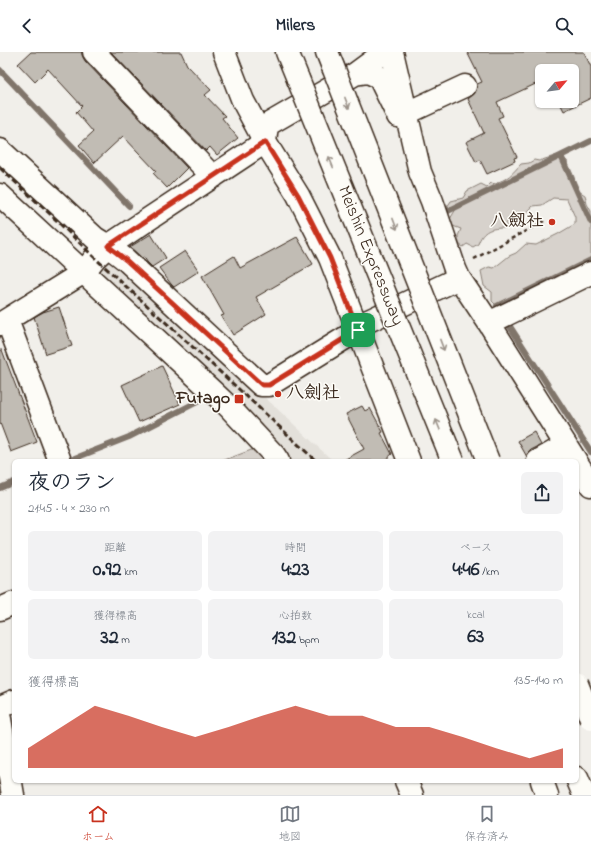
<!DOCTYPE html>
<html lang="ja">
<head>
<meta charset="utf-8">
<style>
	:root { --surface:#fff; --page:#f2f2f3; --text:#1f2937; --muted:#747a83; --line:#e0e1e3; --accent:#c8321e }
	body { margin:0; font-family:"Indie Flower","Klee One",sans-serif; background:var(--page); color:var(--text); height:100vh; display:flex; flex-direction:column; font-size:15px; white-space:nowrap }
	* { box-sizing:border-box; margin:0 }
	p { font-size:13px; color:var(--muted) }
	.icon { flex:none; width:22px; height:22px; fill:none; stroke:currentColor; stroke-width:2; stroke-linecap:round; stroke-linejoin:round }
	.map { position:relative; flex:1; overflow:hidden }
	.drawer { position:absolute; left:12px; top:407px; width:567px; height:324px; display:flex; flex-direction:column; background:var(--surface); border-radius:6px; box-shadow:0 1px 3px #0004 }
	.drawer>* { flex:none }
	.needle { width:26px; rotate:61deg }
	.tools { position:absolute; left:535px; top:12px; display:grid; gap:8px }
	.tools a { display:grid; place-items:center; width:44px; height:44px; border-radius:6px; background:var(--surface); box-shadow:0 1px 3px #0004; font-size:20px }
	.pin { position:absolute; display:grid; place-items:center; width:34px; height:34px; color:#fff; margin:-17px; border-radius:8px; box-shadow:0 2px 6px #0006 }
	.round { display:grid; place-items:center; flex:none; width:42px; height:42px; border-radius:6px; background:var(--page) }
	.headline { display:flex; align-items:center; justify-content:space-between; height:68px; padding:0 16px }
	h1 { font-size:22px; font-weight:800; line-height:30px }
	.figures { display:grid; grid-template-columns:repeat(3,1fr); gap:6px; height:68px; padding:4px 16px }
	.figures div { display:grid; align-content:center; border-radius:6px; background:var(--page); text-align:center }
	.figures b { font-size:20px; font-weight:800 }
	.figures small { font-size:11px; font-weight:400 }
	.figures p { font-size:11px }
	.chart { height:112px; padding:8px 16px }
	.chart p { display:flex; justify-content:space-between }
	.chart svg { width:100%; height:72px; margin-top:4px; fill:var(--accent); opacity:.7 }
	header { display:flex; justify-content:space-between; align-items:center; height:52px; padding:0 16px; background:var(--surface); font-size:18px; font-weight:800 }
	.tab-bar { display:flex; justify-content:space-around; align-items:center; height:56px; border-top:1px solid var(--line); background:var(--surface); font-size:11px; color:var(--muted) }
	.tab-bar a { display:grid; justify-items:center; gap:2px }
	.tab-bar .active { color:var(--accent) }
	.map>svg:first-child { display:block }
	.built { fill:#e3e0da }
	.green { fill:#d7d2cc; stroke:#897e75 }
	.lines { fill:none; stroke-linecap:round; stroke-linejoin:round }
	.stream { stroke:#80746b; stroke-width:6 }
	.building { fill:#c1bcb4; stroke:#3b2a1e }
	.minor-casing { stroke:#3b2a1e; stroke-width:25 }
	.highway-casing { stroke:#3b2a1e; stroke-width:25 }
	.path { stroke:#3b2a1e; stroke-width:2.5; stroke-dasharray:4 3; stroke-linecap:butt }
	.minor { stroke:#fdfcf7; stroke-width:22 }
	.highway { stroke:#fdfcf7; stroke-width:22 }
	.rail { stroke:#3b2a1e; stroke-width:3; stroke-dasharray:6 3; stroke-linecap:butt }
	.highway-bridge-casing { stroke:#3b2a1e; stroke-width:25; stroke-linecap:butt }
	.highway-bridge { stroke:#fdfcf7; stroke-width:22 }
	.oneway { stroke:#9c938a }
	.route-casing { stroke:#fff; stroke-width:8 }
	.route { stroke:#c8321e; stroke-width:5 }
	.poi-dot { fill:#c8321e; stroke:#fdfcf7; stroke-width:1.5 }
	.labels { text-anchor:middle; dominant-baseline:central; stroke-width:3; stroke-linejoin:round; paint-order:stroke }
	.poi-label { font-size:18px; font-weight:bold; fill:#3b2a1e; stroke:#fdfcf7; text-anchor:end }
	.street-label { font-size:18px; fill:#3b2a1e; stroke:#fdfcf7 }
</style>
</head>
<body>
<header><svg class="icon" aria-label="back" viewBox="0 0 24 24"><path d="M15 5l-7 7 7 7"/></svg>Milers<svg class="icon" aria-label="search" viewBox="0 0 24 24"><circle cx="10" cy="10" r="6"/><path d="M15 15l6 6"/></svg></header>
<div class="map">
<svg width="591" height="743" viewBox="0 0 591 743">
	<rect width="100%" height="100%" fill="#f1efea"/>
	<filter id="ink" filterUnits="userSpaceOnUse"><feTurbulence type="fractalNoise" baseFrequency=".025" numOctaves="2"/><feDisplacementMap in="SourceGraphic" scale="8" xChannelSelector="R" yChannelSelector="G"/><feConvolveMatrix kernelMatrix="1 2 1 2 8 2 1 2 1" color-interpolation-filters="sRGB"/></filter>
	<g filter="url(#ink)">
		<path class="built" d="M107 204 256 337 333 409H291L93 220Z"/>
		<path class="green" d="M558 103 567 109 574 125 577 138 585 143 587 152 591 159V209L578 213 572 219 552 228 543 230 529 237 525 238 516 244 496 253 492 249V240L484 234 481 219 489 215 494 216 509 204 516 201 526 192 536 193 558 182 575 172V165L567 147 553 146 542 153 533 154 520 168 509 166 505 176C491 176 483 178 478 192L473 195 467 192 463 195 459 192 458 184 461 177 450 173V167L456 157 447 155 451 149 463 146 467 139 481 132 487 135 491 131 496 132C499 129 502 129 505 127 512 123 516 117 521 112L529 111 534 108 539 109 545 107Z
			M254 397 264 409H222Z"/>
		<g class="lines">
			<path class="stream" d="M0 18 129 154
				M561 104 591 170
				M448 159 591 89
				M497 254 591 208
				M509 273 591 400
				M68 409 129 385 199 349
				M0 436 14 430"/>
		</g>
		<path class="building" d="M31 0H82V3L85 9 187 116 167 136 153 121 156 119 123 84 94 111 79 93 93 80 76 60 82 54 48 17 35 30 18 12Z
			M111 0H181L187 13 211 38 205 43 225 64 222 66 238 86 217 103 210 95 206 99Z
			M467 0H584L591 15V46L564 59 559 49H572V19H542V29L497 50 503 64 498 66 517 105 514 106 515 109 487 122 480 108 476 110 466 90 484 81 468 47 475 41 477 35V32L482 30Z
			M151 182 166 206 152 215 147 210 144 205 142 206 130 195Z
			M297 185 313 212 256 245 266 262 233 283 221 264 224 263 202 224 234 204 240 216Z
			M185 199 199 219 174 235 171 232 159 216Z
			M59 255 72 294 46 302 34 265 43 260Z
			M0 298H2L37 390 11 400 0 371Z
			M162 314 180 352 139 370 122 333Z
			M362 354 365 359 370 356 383 380 381 381 392 402 384 409H342L364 397 346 362Z
			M534 380 541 393 531 398 527 402V405L518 389Z"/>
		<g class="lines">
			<g class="minor-casing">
				<path id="minor" d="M94 0 213 125
					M224 0 243 49 265 90 298 143 330 206 409 409
					M392 0 420 120 432 149 455 217 459 226 489 271 576 409
					M355 22 368 20 379 25 398 64
					M407 61 465 34
					M0 98 95 186 108 194 126 208 261 333H269L358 278 364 271 459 226
					M0 143 212 339 229 355 274 403 278 409
					M7 268 60 409
					M489 271 591 221
					M0 272 84 220 95 206 108 194 265 90 267 73 355 22 385 0
					M538 409 566 393
					M577 411 591 433
					M0 557 14 551
					M0 655 14 649
					M0 667 13 743
					M406 729 412 743
					M542 729 547 743"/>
			</g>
			<g class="highway-casing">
				<path id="highway" d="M287 0 298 27
					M327 0 333 15
					M577 726 584 743"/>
			</g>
			<path class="path" d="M474 207 544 169"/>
			<use href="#minor" class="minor"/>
			<use href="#highway" class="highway"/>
			<path class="rail" d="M0 116 50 162 95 206 242 340 316 409
				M577 650 591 662"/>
			<g class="highway-bridge-casing">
				<path id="highway-bridge" d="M333 15 488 409
					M298 27 453 409
					M577 632 591 667"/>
			</g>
			<use href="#highway-bridge" class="highway-bridge"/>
		</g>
		<defs><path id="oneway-shaft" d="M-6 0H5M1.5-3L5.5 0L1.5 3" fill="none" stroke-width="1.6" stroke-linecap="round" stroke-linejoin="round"/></defs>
		<g class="oneway">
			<use href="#oneway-shaft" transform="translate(347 51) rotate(69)"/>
			<use href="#oneway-shaft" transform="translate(331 110) rotate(-112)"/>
			<use href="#oneway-shaft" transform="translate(395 172) rotate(69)"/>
			<use href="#oneway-shaft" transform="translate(442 293) rotate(69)"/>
			<use href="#oneway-shaft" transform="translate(438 373) rotate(-112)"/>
		</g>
	</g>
	<g class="lines" filter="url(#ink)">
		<g class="route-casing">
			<path id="route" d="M265 90 298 143 330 206 358 278 269 333H262L126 208 108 194Z"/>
		</g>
		<use href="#route" class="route"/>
	</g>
	<g class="poi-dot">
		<circle cx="552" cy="170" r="4"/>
		<circle cx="278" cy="342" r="4"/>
		<rect x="234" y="342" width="10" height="10" rx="2"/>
	</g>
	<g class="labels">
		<g class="poi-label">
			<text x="544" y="170">八劔社</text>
			<text x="286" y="342" text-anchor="start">八劍社</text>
			<text x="230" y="347">Futago</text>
		</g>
		<g class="street-label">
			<text transform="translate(370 204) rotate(68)">Meishin Expressway</text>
		</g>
	</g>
</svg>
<div class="tools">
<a><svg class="needle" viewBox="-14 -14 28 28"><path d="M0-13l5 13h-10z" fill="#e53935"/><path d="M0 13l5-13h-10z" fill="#747a83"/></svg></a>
</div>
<div class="pin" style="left:358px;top:278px;background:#1e9e55"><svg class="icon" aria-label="arrive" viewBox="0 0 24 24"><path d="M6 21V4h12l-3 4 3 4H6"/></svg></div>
<section class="drawer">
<div class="headline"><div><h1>夜のラン</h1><p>21:45 · 4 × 230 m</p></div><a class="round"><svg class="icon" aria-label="share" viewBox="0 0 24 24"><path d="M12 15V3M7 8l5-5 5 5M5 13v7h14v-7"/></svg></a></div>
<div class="figures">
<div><p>距離</p><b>0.92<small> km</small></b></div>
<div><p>時間</p><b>4:23</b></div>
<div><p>ペース</p><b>4:46<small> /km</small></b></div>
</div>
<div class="figures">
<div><p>獲得標高</p><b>32<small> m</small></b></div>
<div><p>心拍数</p><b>132<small> bpm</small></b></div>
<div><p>kcal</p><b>63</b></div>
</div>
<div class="chart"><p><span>獲得標高</span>135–140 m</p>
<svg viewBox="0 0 160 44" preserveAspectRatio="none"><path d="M0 44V32L10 19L20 6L30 12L40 19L50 25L60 19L70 12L80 6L90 12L100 12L110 19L120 19L130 25L140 32L150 38L160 32V44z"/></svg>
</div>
</section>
</div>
<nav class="tab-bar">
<a class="active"><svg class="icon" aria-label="home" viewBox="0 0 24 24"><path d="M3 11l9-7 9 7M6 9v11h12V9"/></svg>ホーム</a>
<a><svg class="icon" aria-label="map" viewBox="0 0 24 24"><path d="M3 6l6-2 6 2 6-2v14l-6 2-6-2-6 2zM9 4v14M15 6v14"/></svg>地図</a>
<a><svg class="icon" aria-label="saved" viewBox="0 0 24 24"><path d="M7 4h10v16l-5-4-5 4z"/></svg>保存済み</a>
</nav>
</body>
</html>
